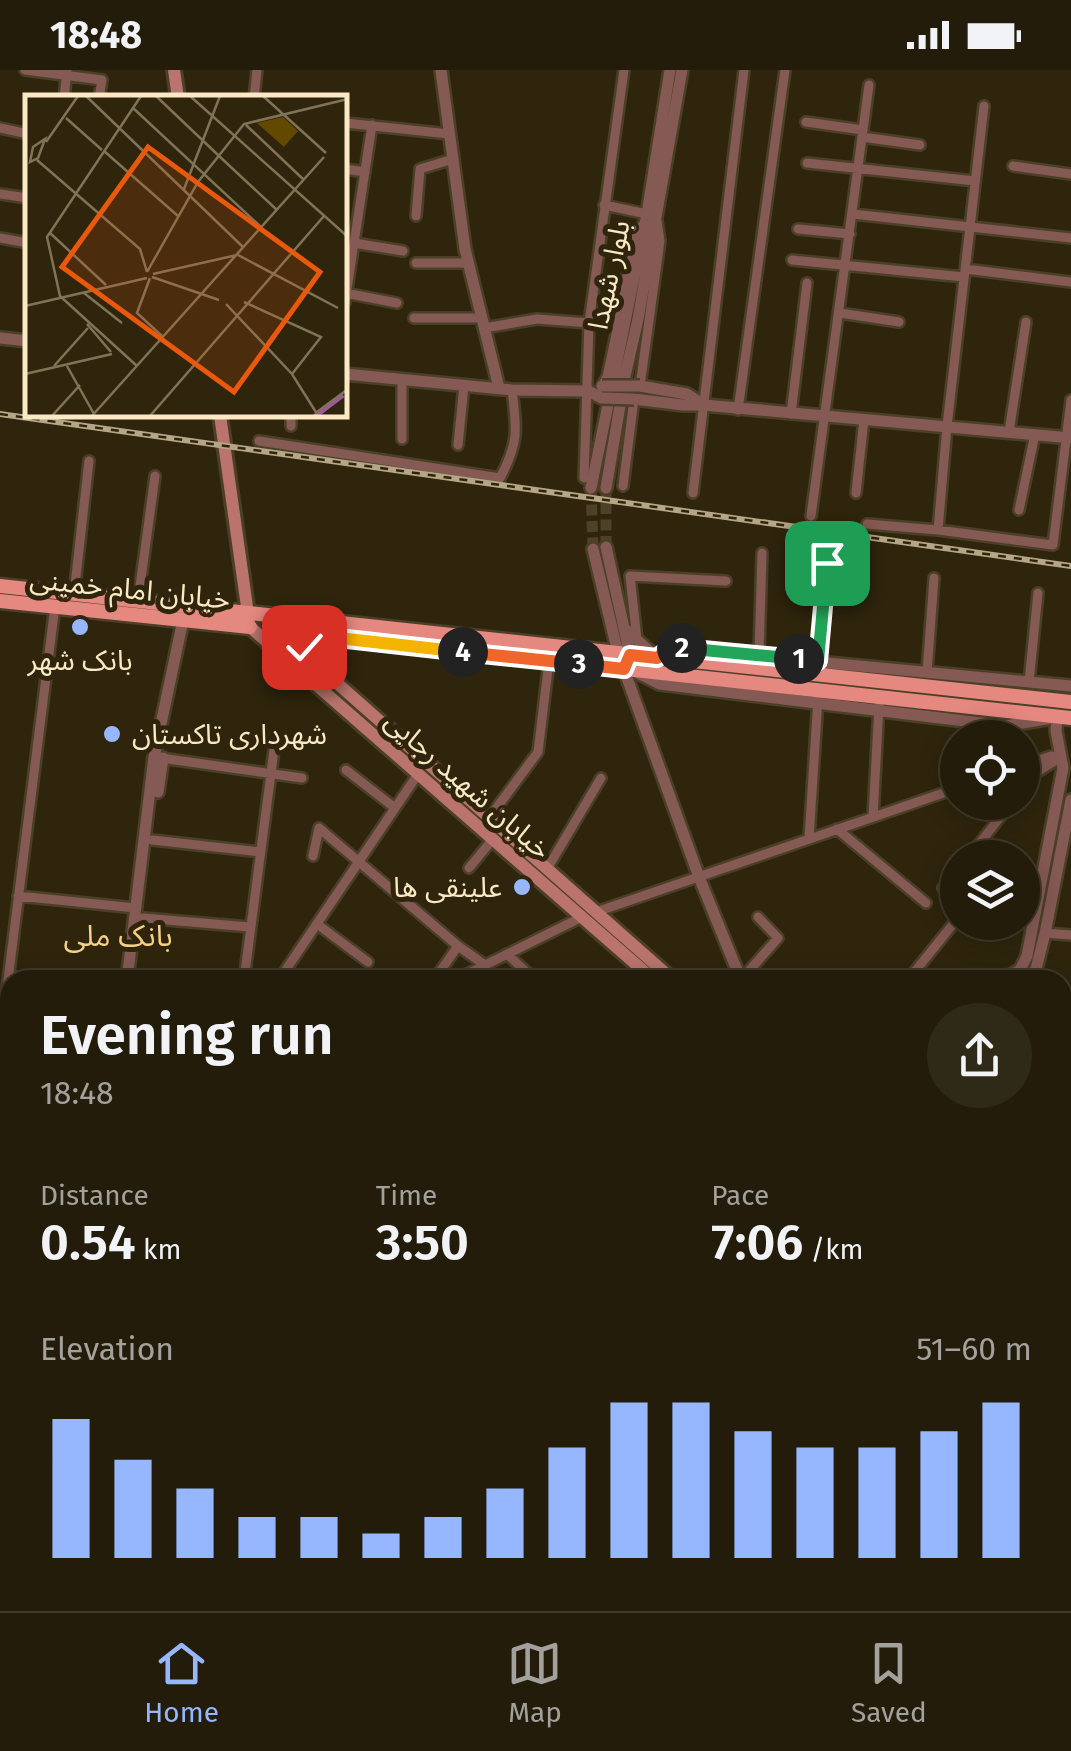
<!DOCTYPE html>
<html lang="en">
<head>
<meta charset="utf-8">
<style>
	:root { --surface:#231c0a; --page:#2f2918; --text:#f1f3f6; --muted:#a3a19c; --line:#403a2b; --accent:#96b6fd }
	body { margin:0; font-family:"Fira Sans","Noto Sans Arabic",sans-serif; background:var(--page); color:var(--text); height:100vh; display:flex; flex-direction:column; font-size:38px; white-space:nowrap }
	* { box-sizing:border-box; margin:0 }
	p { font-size:32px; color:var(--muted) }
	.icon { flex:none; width:55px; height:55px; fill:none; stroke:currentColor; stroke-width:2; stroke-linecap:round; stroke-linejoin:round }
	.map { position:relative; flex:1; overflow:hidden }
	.details { position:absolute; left:0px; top:900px; width:1072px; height:642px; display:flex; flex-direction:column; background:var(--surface); border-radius:30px 30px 0 0; box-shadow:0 5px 25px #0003,0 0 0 2px var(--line) }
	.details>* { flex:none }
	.tools { position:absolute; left:940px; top:650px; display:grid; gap:20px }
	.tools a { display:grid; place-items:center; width:100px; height:100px; border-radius:50%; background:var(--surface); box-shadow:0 5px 25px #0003,0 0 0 2px var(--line); font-size:50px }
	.pin { position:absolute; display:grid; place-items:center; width:85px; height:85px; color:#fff; margin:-42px; border-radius:20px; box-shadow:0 5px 15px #0006 }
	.km { position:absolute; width:50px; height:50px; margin:-25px; border-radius:50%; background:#222; color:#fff; font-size:28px; line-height:50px; text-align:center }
	.round { display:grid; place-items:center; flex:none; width:105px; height:105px; border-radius:52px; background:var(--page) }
	.overview { display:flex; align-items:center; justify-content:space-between; height:170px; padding:0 40px }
	h1 { font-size:55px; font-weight:600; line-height:75px }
	.metrics { display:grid; grid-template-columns:repeat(3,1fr); gap:15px; height:170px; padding:10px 40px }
	.metrics div { display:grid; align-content:center }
	.metrics b { font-size:50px; font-weight:600 }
	.metrics small { font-size:28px; font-weight:400 }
	.metrics p { font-size:28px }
	.chart { height:280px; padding:20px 40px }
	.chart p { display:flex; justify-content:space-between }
	.chart svg { width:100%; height:180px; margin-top:10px; stroke:var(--accent); stroke-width:6 }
	.status { display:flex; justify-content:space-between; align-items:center; height:70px; padding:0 50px; background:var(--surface); direction:ltr }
	.status svg { height:28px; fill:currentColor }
	.menu { display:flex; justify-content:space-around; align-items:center; height:140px; border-top:2px solid var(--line); background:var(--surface); font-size:28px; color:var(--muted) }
	.menu a { display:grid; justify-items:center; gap:5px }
	.menu .selected { color:var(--accent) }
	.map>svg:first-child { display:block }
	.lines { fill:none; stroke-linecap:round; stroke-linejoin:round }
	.tertiary-tunnel { stroke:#4d4228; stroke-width:11; stroke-dasharray:11 5.5; stroke-linecap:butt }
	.minor-casing { stroke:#4b4027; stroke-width:14 }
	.tertiary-casing { stroke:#4b4027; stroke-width:16 }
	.secondary-casing { stroke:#4b4027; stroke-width:18 }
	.primary-casing { stroke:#4b4027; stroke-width:19 }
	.minor { stroke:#855954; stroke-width:9 }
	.tertiary { stroke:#855954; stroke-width:11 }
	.secondary { stroke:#ba746d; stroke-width:12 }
	.primary { stroke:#e48880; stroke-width:14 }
	.rail-casing { stroke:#b5a686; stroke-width:6 }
	.rail { stroke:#2f250d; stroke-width:2.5; stroke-dasharray:8; stroke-linecap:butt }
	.tertiary-bridge-casing { stroke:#4b4027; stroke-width:16; stroke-linecap:butt }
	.tertiary-bridge { stroke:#855954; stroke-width:11 }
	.split-1-casing { stroke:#fff; stroke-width:20 }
	.split-2-casing { stroke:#fff; stroke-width:20 }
	.split-3-casing { stroke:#fff; stroke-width:20 }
	.split-4-casing { stroke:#fff; stroke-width:20 }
	.split-5-casing { stroke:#fff; stroke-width:20 }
	.split-6-casing { stroke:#fff; stroke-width:20 }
	.split-1 { stroke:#22a559; stroke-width:12 }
	.split-2 { stroke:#22a559; stroke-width:12 }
	.split-3 { stroke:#f0652b; stroke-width:12 }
	.split-4 { stroke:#f0652b; stroke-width:12 }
	.split-5 { stroke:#f5b400; stroke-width:12 }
	.split-6 { stroke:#f5b400; stroke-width:12 }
	.poi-dot { fill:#96b6fd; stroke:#2f250d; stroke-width:4 }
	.labels { text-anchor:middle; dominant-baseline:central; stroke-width:10; stroke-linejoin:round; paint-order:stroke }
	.street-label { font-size:28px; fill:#fae9c4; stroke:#2f250d }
	.poi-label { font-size:28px; fill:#fae9c4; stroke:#2f250d }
	.neighbourhood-label { font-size:30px; fill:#f4d186; stroke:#2f250d }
	.inset-river { fill:none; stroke:#9d57a0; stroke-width:5 }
	.inset-road { fill:none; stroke:#807356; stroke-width:2.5 }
	.view { fill:#e8590c; fill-opacity:0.15; stroke:#e8590c; stroke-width:5 }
	.inset-edge { fill:none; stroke:#fae9c4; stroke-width:5 }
</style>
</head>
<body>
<div class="status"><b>18:48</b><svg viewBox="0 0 49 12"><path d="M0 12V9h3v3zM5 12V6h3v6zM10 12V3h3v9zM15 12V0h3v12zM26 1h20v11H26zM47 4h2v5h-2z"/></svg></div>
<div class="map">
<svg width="1071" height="1541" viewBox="0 0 1071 1541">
	<rect width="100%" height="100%" fill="#2f250d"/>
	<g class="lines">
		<path class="tertiary-tunnel" d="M591 418 593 479
			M606 477V418"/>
		<g class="minor-casing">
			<path id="minor" d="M25 0 102 10 99 28
				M64 28 67 0
				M254 28 257 0
				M806 52 863 60
				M345 53 449 64
				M0 58 28 64
				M862 67 920 75
				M807 93 975 111
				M1013 96 1071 104
				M345 99 365 102
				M0 124 28 128
				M604 135 647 144
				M853 144 1071 168
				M416 146 420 99 453 89
				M798 159 850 164
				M0 168 28 173
				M354 173 403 181
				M792 190 964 207
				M416 193H469
				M965 199 1071 212
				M345 223 397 233
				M345 232 372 55
				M840 243 899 252
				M414 248H482
				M484 258 537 249 589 253
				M402 309V369
				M602 316 607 307 619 250 633 167 642 156
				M640 316 660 171 657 151
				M738 340 785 0
				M791 344 807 213
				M291 356V345
				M1009 362 1026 252
				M259 371 500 408C519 373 517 359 512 320
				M458 375 464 315
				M584 408 589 253 624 0
				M623 416 634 329
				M693 423 744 0
				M856 423 864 349
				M1019 440 1035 364
				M811 446 869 15
				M867 454 938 460 1053 475 1071 330
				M938 460 947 356 984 36
				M74 524 89 391
				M138 531 155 406
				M637 570 630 506 726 511
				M759 584 762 483
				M817 591 827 493
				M927 602 934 508
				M1029 612 1038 523
				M161 688 302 708
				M1022 696 1051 686 1061 687
				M346 700 395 738
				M1022 719 1037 702 1061 687
				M873 747 879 635
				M489 748 538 682 549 591
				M837 759 926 833
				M809 769 818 628
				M152 770 260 782
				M313 786 319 758 458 876 485 895
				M968 788 1012 732
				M469 798 493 769
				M547 799 601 708
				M943 818 958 800
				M18 826 136 838
				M596 842 958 718
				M143 848 250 857
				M317 854 368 892
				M1045 863 1071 865
				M507 884 535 910
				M9 906 44 910
				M244 910 274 680
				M279 910 418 704
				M434 910 458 876
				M455 910 582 847
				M741 910 778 868 758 847
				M908 910 958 848
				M1062 940 1071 941
				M0 974 55 536
				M0 986 10 987
				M1062 1017 1071 1019
				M0 1067 10 1068
				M1062 1135 1071 1123
				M1062 1176 1071 1183
				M0 1230 10 1231
				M0 1306 10 1307
				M1062 1349H1065
				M1062 1375 1069 1376
				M0 1378 10 1380
				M1062 1413 1071 1414
				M0 1458 10 1459
				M1062 1462H1071
				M1062 1519 1071 1521
				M376 1532 454 1541
				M309 1541 310 1532
				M356 1541 357 1532
				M663 1541 664 1532
				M727 1541 728 1532
				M793 1541 794 1532
				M860 1541V1532
				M904 1541 905 1534"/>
		</g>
		<g class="tertiary-casing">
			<path id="tertiary" d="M441 0 465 179 499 318
				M0 268 28 271
				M345 304 512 320 588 321 602 328
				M640 316 687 324 704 335
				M634 329 683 335H704L1071 368
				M591 418 647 144 670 0
				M606 418 625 306 638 249 682 0
				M606 477 630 585 628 591
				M593 479 618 583 699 807 741 910
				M624 558 657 588 670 578 1071 616
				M638 603 660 614 1006 656 1057 647 1056 661 1063 698 1027 886 1020 900 1001 910
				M158 722 163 688
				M127 910 154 687 183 550
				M1028 910 1036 899 1045 863 1071 730
				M0 1180 10 1178
				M0 1195 10 1193
				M43 1541 44 1532
				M54 1541 55 1532
				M234 1541 235 1532
				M949 1541 950 1532"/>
		</g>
		<g class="secondary-casing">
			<path id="secondary" d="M174 0 178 28
				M220 345 249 551
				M269 545 278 561 673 910
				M250 557 654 910
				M0 1088 10 1087
				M0 1100H10
				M1062 1247 1071 1254
				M1062 1264 1071 1271
				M591 1541 592 1532"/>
		</g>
		<g class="primary-casing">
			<path id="primary" d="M0 516 1071 632
				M0 531 250 557
				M278 561 1071 648"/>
		</g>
		<use href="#minor" class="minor"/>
		<use href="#tertiary" class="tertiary"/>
		<use href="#secondary" class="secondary"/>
		<use href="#primary" class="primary"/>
		<g class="rail-casing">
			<path id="rail" d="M0 344 1071 496"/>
		</g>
		<use href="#rail" class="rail"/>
		<g class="tertiary-bridge-casing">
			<path id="tertiary-bridge" d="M602 316H640
				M602 328 634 329"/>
		</g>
		<use href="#tertiary-bridge" class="tertiary-bridge"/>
	</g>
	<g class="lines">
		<g class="split-1-casing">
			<path id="split-1" d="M799 589 818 591 827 493"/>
		</g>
		<g class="split-2-casing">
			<path id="split-2" d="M682 578 799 589"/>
		</g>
		<g class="split-3-casing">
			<path id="split-3" d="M579 594 624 599 630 585 657 588 670 578H682"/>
		</g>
		<g class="split-4-casing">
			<path id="split-4" d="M463 582 579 594"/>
		</g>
		<g class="split-5-casing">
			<path id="split-5" d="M347 569 463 582"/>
		</g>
		<g class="split-6-casing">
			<path id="split-6" d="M304 577C311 560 331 567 347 569"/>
		</g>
		<use href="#split-1" class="split-1"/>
		<use href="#split-2" class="split-2"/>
		<use href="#split-3" class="split-3"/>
		<use href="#split-4" class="split-4"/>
		<use href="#split-5" class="split-5"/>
		<use href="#split-6" class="split-6"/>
	</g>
	<g class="poi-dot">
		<circle cx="80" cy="557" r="10"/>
		<circle cx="112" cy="664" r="10"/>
		<circle cx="522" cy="817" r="10"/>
	</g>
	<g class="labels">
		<g class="street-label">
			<text transform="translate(609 205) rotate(-78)">بلوار شهدا</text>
			<text transform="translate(130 519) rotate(6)">خیابان امام خمینی</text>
			<text transform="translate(468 715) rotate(41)">خیابان شهید رجایی</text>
		</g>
		<g class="poi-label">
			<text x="80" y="590">بانک شهر</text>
			<text x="132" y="664" text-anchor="start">شهرداری تاکستان</text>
			<text x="502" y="817" text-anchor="end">علینقی ها</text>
		</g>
		<g class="neighbourhood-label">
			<text x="118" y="866">بانک ملی</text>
		</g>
	</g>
	<g transform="translate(25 25)">
		<rect width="322" height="322" fill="#2f250d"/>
		<path d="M258 22 273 36 259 52 232 28Z" fill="#624800"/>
		<path class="inset-river" d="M289 322 318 300"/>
		<path class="inset-road" d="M61 1 218 152M131 1 193 60M165 1 323 142M238 1 301 58M108 13 236 132M41 23 77 55M221 30 279 85M20 44 13 63 5 67 8 52ZM21 47 53 1M79 56 153 121M194 61 252 115M12 65 115 154 122 177M159 94 195 1M25 138 81 190M213 160 313 213M122 177 173 87 219 29 323 4M128 179 212 160M127 182 194 205M125 183 112 218 138 242M59 198 97 228M219 207 296 242 267 279M201 209 267 279 294 322M0 211 122 183M62 229 86 257M29 271 63 233M42 271 69 319M112 271 35 201 22 142 116 1M0 279 87 259M292 317 323 294M26 322 55 290M66 322 299 62M124 322 299 121"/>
		<path class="view" d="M123 52 295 177 209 297 37 172Z"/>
		<rect width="322" height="322" class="inset-edge"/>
	</g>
</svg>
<div class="tools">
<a><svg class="icon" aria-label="locate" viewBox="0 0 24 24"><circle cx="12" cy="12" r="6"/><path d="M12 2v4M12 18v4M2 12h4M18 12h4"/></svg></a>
<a><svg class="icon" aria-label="layers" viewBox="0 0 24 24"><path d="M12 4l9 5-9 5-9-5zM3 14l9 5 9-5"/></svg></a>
</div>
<div class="pin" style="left:827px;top:493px;background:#1e9e55"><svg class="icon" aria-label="arrive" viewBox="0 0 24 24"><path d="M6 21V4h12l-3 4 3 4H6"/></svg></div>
<div class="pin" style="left:304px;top:577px;background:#d93025"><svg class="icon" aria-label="check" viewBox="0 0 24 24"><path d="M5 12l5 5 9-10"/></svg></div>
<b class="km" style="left:799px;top:589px">1</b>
<b class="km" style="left:682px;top:578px">2</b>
<b class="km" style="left:579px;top:594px">3</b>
<b class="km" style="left:463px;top:582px">4</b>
<section class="details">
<div class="overview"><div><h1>Evening run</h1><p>18:48</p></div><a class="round"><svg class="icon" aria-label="share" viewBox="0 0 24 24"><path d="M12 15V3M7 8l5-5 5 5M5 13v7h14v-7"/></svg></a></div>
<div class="metrics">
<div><p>Distance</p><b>0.54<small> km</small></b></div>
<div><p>Time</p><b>3:50</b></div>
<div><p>Pace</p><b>7:06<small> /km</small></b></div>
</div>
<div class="chart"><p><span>Elevation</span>51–60 m</p>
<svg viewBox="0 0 160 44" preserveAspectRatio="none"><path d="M5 44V10M15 44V20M25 44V27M35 44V34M45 44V34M55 44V38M65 44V34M75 44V27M85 44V17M95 44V6M105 44V6M115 44V13M125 44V17M135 44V17M145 44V13M155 44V6"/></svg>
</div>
</section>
</div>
<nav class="menu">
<a class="selected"><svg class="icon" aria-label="home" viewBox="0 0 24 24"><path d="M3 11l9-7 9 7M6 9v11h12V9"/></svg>Home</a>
<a><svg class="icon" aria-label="map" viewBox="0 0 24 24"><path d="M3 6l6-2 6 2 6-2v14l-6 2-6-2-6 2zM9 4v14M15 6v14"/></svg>Map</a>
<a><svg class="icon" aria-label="saved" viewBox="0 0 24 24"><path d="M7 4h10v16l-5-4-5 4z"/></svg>Saved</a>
</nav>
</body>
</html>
